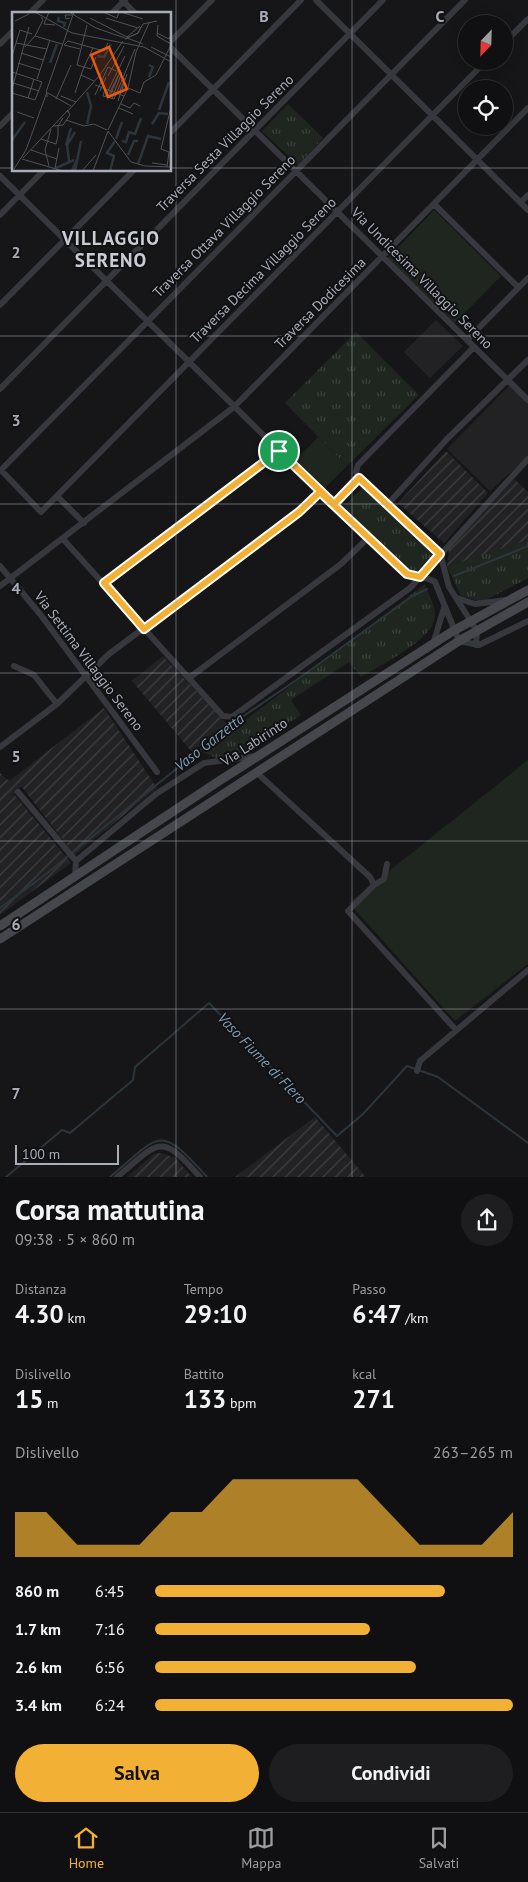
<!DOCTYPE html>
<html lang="it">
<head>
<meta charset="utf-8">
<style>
	:root { --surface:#101012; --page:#1e1e20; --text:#f1f3f6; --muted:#9c9d9f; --line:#303032; --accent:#f2b134 }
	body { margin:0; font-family:"PT Sans",sans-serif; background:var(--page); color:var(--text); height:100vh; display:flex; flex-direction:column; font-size:19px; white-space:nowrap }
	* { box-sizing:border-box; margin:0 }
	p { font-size:16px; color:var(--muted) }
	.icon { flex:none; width:28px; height:28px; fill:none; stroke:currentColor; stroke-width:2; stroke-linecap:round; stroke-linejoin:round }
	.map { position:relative; height:1177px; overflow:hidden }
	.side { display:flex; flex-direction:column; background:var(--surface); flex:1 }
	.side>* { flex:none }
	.needle { width:32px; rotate:203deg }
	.buttons { position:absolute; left:458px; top:15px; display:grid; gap:10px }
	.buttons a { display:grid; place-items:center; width:55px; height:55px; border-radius:50%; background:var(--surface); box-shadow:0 2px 12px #0003,0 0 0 1px var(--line); font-size:25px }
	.scale { position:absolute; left:15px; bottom:12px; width:104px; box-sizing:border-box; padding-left:5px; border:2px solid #a8adb8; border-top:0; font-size:14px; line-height:18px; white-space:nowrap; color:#a8adb8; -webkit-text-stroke:4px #111113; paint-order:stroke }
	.pin { position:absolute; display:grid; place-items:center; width:42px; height:42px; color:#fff; margin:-21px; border:2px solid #fff; border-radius:50%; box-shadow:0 1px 5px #0007 }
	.round { display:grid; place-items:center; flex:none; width:52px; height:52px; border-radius:26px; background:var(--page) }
	.summary { display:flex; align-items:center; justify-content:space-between; height:85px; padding:0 15px }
	h1 { font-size:28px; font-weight:700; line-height:38px }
	.metrics { display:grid; grid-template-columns:repeat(3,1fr); gap:8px; height:85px; padding:5px 15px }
	.metrics div { display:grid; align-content:center }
	.metrics b { font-size:25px; font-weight:700 }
	.metrics small { font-size:14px; font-weight:400 }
	.metrics p { font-size:14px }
	.chart { height:140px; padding:10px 15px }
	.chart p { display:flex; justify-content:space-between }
	.chart svg { width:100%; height:90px; margin-top:5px; fill:var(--accent); opacity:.7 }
	.cta { display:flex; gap:10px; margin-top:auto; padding:10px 15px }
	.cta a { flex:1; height:58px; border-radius:30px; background:var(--accent); color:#111; font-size:20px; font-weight:700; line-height:58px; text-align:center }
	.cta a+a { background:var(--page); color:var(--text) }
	ul { padding:0 15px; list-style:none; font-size:16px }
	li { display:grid; grid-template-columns:80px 60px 1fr; align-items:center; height:38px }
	li i { height:12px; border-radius:6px; background:var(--accent) }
	.tabs { display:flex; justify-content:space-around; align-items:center; height:70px; border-top:1px solid var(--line); background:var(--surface); font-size:14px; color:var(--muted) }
	.tabs a { display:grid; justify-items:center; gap:2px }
	.tabs .current { color:var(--accent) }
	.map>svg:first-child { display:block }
	.built { fill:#222225 }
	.industrial { fill:url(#industrial-furrows) }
	.green { fill:#1e261f }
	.park { fill:url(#park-tufts) }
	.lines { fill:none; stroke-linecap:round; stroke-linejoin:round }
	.stream { stroke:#2c353c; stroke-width:2 }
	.street { stroke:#37383d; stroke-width:6 }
	.secondary { stroke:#45474d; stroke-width:9 }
	.route-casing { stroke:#fff; stroke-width:10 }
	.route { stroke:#f2b134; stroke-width:6 }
	.grid { fill:none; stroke:#a8adb8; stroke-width:1; stroke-opacity:0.55 }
	.labels { text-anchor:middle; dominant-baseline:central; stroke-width:4; stroke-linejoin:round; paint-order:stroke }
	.street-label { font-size:14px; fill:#a8adb8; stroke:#111113 }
	.water-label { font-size:15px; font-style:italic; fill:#7f9bb3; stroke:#111113 }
	.district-label { font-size:19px; font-weight:bold; letter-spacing:1px; fill:#c9ccd4; stroke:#111113 }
	.inset-river { fill:none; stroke:#2c353c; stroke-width:2.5 }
	.inset-road { fill:none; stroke:#505258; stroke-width:1 }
	.view { fill:#e8590c; fill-opacity:0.15; stroke:#e8590c; stroke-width:2.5 }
	.inset-edge { fill:none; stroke:#a8adb8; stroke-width:2.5 }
	.grid-label { font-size:16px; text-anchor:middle; font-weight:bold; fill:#a8adb8; stroke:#111113; stroke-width:4; stroke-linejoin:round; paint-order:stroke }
</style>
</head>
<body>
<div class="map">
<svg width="528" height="1177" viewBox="0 0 528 1177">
	<defs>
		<pattern id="industrial-furrows" width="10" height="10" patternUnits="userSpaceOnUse" patternTransform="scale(1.25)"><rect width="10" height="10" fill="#222225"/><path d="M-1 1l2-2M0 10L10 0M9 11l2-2" fill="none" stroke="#3f3f43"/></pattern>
		<pattern id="park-tufts" width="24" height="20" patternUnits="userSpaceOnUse" patternTransform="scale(1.25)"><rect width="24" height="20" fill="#1e261f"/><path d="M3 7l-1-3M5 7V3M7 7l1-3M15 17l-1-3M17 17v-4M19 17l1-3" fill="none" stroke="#3c433d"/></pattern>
	</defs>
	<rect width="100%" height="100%" fill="#161618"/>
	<path class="built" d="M436 320 463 346 430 378 404 352Z
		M510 385 528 403V457L490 491 447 449Z"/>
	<path class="industrial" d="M446 451 488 493 444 543 398 503Z
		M514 479 528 492V540L447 567 449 550Z
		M163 656 227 724 192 752 132 681Z
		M104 708 157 788 75 855 21 786 14 794 71 863 0 915V773L9 781Z
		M315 1117 366 1177H235Z
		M161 1153 175 1158 192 1177H127L154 1154Z"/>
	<path class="green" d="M434 210 501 276 455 323 388 258Z
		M318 437 347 466 325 488 296 460Z
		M528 760V964L455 1021 349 903Z"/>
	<path class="park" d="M288 104 323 138 298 165 262 131Z
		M356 332 419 395 347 466 285 403Z
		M362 488 434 553 415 574 343 507Z
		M528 540V578L482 602 461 596 447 567Z
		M425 584C428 594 436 606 435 617 433 640 380 665 361 677L349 662 291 700 301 715 234 757 219 759 203 752Z"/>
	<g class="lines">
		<path class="stream" d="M454 576 528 546
			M0 908 46 874 232 724 305 674 411 597 427 589
			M6 1177 62 1130 70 1133 133 1080 135 1067 209 1003 337 1136 363 1114 407 1066 438 1077 528 1143
			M110 1177C161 1134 159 1123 207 1177"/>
		<path class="street" d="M122 0 136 14
			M316 0 528 210
			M29 14 43 0
			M111 14 125 0
			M170 42 212 0
			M504 43 528 19
			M0 44 14 30
			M170 47 528 400
			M0 126 14 112
			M170 133 301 0
			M0 176 368 538 407 573C416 578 427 576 435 582L459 641 479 645 528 621
			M521 202 528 195
			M434 204 518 287
			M0 215 44 170
			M0 305 134 170
			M467 340 528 278
			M474 347 358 465 356 472 359 478 440 553 449 587 477 631 476 645
			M0 389 383 0
			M1 470 41 512 486 61
			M0 471 465 0
			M57 496 84 523
			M334 504 359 478
			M388 504 447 439 528 360
			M63 539 223 716 232 717 410 588 528 459
			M0 566 40 614 157 772
			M103 583 279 451
			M0 586 234 407 528 108
			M457 598 475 604 506 600
			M433 644 444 608
			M14 666 34 675 57 704
			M189 678 341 564 368 538
			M0 747 57 704 109 654 299 512 320 492
			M256 772 370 877 374 885 348 911 456 1030
			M18 792 76 861 156 794 204 763 256 756
			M75 876 76 861
			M374 885 384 879 387 864
			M417 1071 420 1061 528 970
			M117 1177C159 1142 160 1131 200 1177"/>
		<path class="secondary" d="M0 926 219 781 453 631 528 590
			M0 939 459 641 528 602"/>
	</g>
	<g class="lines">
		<g class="route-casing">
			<path id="route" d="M279 451 104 583 144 629 299 512 320 492 407 574 420 577 440 554 359 478 334 504 279 451"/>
		</g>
		<use href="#route" class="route"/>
	</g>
	<path class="grid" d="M176 0V1177M352 0V1177M0 168H14M170 168H528M0 336H528M0 504H528M0 673H528M0 841H528M0 1009H528"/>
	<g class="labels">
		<g class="street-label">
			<text transform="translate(225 143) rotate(-45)">Traversa Sesta Villaggio Sereno</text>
			<text transform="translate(224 226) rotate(-45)">Traversa Ottava Villaggio Sereno</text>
			<text transform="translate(263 270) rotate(-45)">Traversa Decima Villaggio Sereno</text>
			<text transform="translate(422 278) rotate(45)">Via Undicesima Villaggio Sereno</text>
			<text transform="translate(320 303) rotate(-45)">Traversa Dodicesima</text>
			<text transform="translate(89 661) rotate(53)">Via Settima Villaggio Sereno</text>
			<text transform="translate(254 742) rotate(-33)">Via Labirinto</text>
		</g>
		<g class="water-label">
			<text transform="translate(209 742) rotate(-38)">Vaso Garzetta</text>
			<text transform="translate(262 1058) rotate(46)">Vaso Fiume di Flero</text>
		</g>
		<g class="district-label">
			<text x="111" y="238">VILLAGGIO<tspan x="111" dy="22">SERENO</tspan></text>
		</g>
	</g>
	<g transform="translate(12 12)">
		<rect width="159" height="159" fill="#161618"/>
		<path class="inset-river" d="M47 5 46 9 53 11 52 15M85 44 92 45 99 32M38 51 45 32M137 53 141 55 137 65M75 80 79 94 75 112M147 98 157 70M140 112 147 101 156 102M104 127 110 110M0 128 13 110M110 129 114 130 117 120 123 122 129 106M54 133 59 116M116 143 122 129H126M57 149 55 133 63 120M126 152 136 124 149 127M44 156 62 148M60 159 66 145M63 159 69 129M98 159 102 144 95 141 103 129"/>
		<path class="inset-road" d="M23 0 60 21 132 35 159 50M37 0 32 12 43 13M57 0 84 16 113 26M91 0 105 6 107 0M109 0 131 7M58 6 54 7 53 3H60M78 6 115 25 128 14M94 6 126 16M3 9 17 2M75 13 65 53 72 55 69 63 82 69M146 13 145 24 159 32M145 21 157 27 159 23M23 24 31 8 29 5M115 26 131 32M113 27 126 21 129 15M113 27 126 21 131 12 145 9M4 31 35 37M52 33 56 29 92 39 96 31M52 33 68 37M13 35 23 24 50 32M139 35 159 45M81 36 72 55 79 57 84 45M9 41 31 48M0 44 8 18 20 22M6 51 28 58M0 60 30 70 23 88 0 81M159 63V91M96 64 112 34M25 67 38 28M1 71 27 79M83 73 112 84M116 76 128 81 132 70 144 63 159 33M0 77 17 15M93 77 91 84 102 87 123 37M88 79 94 65M34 80 62 0M36 81 59 94M63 81 69 63M107 81 113 66M83 83 96 55 104 59M49 84 64 90M93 85 113 44M16 86 22 67M95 86 108 60M97 86 109 58M44 87 59 53M100 87 110 60M106 89 115 62M109 92 118 96 122 91 128 94M107 96 121 102M5 100 22 106M55 100 88 63 111 29M54 108 72 114 82 112 95 118M41 114 51 113 58 103 56 99M96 118 116 76 124 40 137 11M96 119 119 150 133 154 159 155M46 124V114L51 106M29 127 44 132 46 124M19 138 45 147M33 138 39 117M33 138 37 154M11 146 56 98M10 147 51 159M140 151 155 153M155 155 157 140 149 137 159 95M43 156 47 136M2 157 14 138 35 80V85M70 159 84 143M81 159 96 119"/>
		<path class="view" d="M97 35 115 77 96 85 79 43Z"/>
		<rect width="159" height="159" class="inset-edge"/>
	</g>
	<g class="grid-label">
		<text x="264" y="22">B</text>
		<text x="440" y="22">C</text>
		<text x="16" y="258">2</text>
		<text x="16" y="426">3</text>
		<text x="16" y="594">4</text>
		<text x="16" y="762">5</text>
		<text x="16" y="930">6</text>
		<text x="16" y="1099">7</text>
	</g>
</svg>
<div class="buttons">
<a><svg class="needle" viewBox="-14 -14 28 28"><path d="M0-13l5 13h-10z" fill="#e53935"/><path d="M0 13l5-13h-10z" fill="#9c9d9f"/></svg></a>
<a><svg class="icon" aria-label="locate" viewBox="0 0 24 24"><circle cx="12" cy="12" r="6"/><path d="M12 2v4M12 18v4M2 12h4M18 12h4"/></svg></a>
</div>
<div class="scale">100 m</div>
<div class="pin" style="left:279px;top:451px;background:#1e9e55"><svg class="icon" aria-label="arrive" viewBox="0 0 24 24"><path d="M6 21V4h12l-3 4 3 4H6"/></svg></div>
</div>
<section class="side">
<div class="summary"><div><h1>Corsa mattutina</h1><p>09:38 · 5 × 860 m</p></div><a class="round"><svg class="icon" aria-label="share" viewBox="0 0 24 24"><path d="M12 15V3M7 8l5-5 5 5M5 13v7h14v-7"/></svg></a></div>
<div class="metrics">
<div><p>Distanza</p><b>4.30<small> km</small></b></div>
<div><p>Tempo</p><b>29:10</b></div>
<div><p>Passo</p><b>6:47<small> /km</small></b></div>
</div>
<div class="metrics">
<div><p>Dislivello</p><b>15<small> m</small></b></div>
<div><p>Battito</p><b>133<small> bpm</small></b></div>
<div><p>kcal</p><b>271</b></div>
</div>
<div class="chart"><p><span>Dislivello</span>263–265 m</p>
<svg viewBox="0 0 160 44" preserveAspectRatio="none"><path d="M0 44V22L10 22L20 38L30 38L40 38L50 22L60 22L70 6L80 6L90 6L100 6L110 6L120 22L130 38L140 38L150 38L160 22V44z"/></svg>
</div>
<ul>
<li><b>860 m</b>6:45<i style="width:81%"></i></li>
<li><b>1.7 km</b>7:16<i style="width:60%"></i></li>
<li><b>2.6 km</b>6:56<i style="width:73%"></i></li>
<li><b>3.4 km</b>6:24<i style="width:100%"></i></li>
</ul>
<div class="cta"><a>Salva</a><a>Condividi</a></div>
</section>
<nav class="tabs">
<a class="current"><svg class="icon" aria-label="home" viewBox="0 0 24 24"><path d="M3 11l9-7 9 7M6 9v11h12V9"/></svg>Home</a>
<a><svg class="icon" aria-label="map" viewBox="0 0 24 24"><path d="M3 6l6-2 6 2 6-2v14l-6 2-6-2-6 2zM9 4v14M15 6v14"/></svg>Mappa</a>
<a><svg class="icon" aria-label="saved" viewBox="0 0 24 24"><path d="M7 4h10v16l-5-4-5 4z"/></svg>Salvati</a>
</nav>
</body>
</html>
